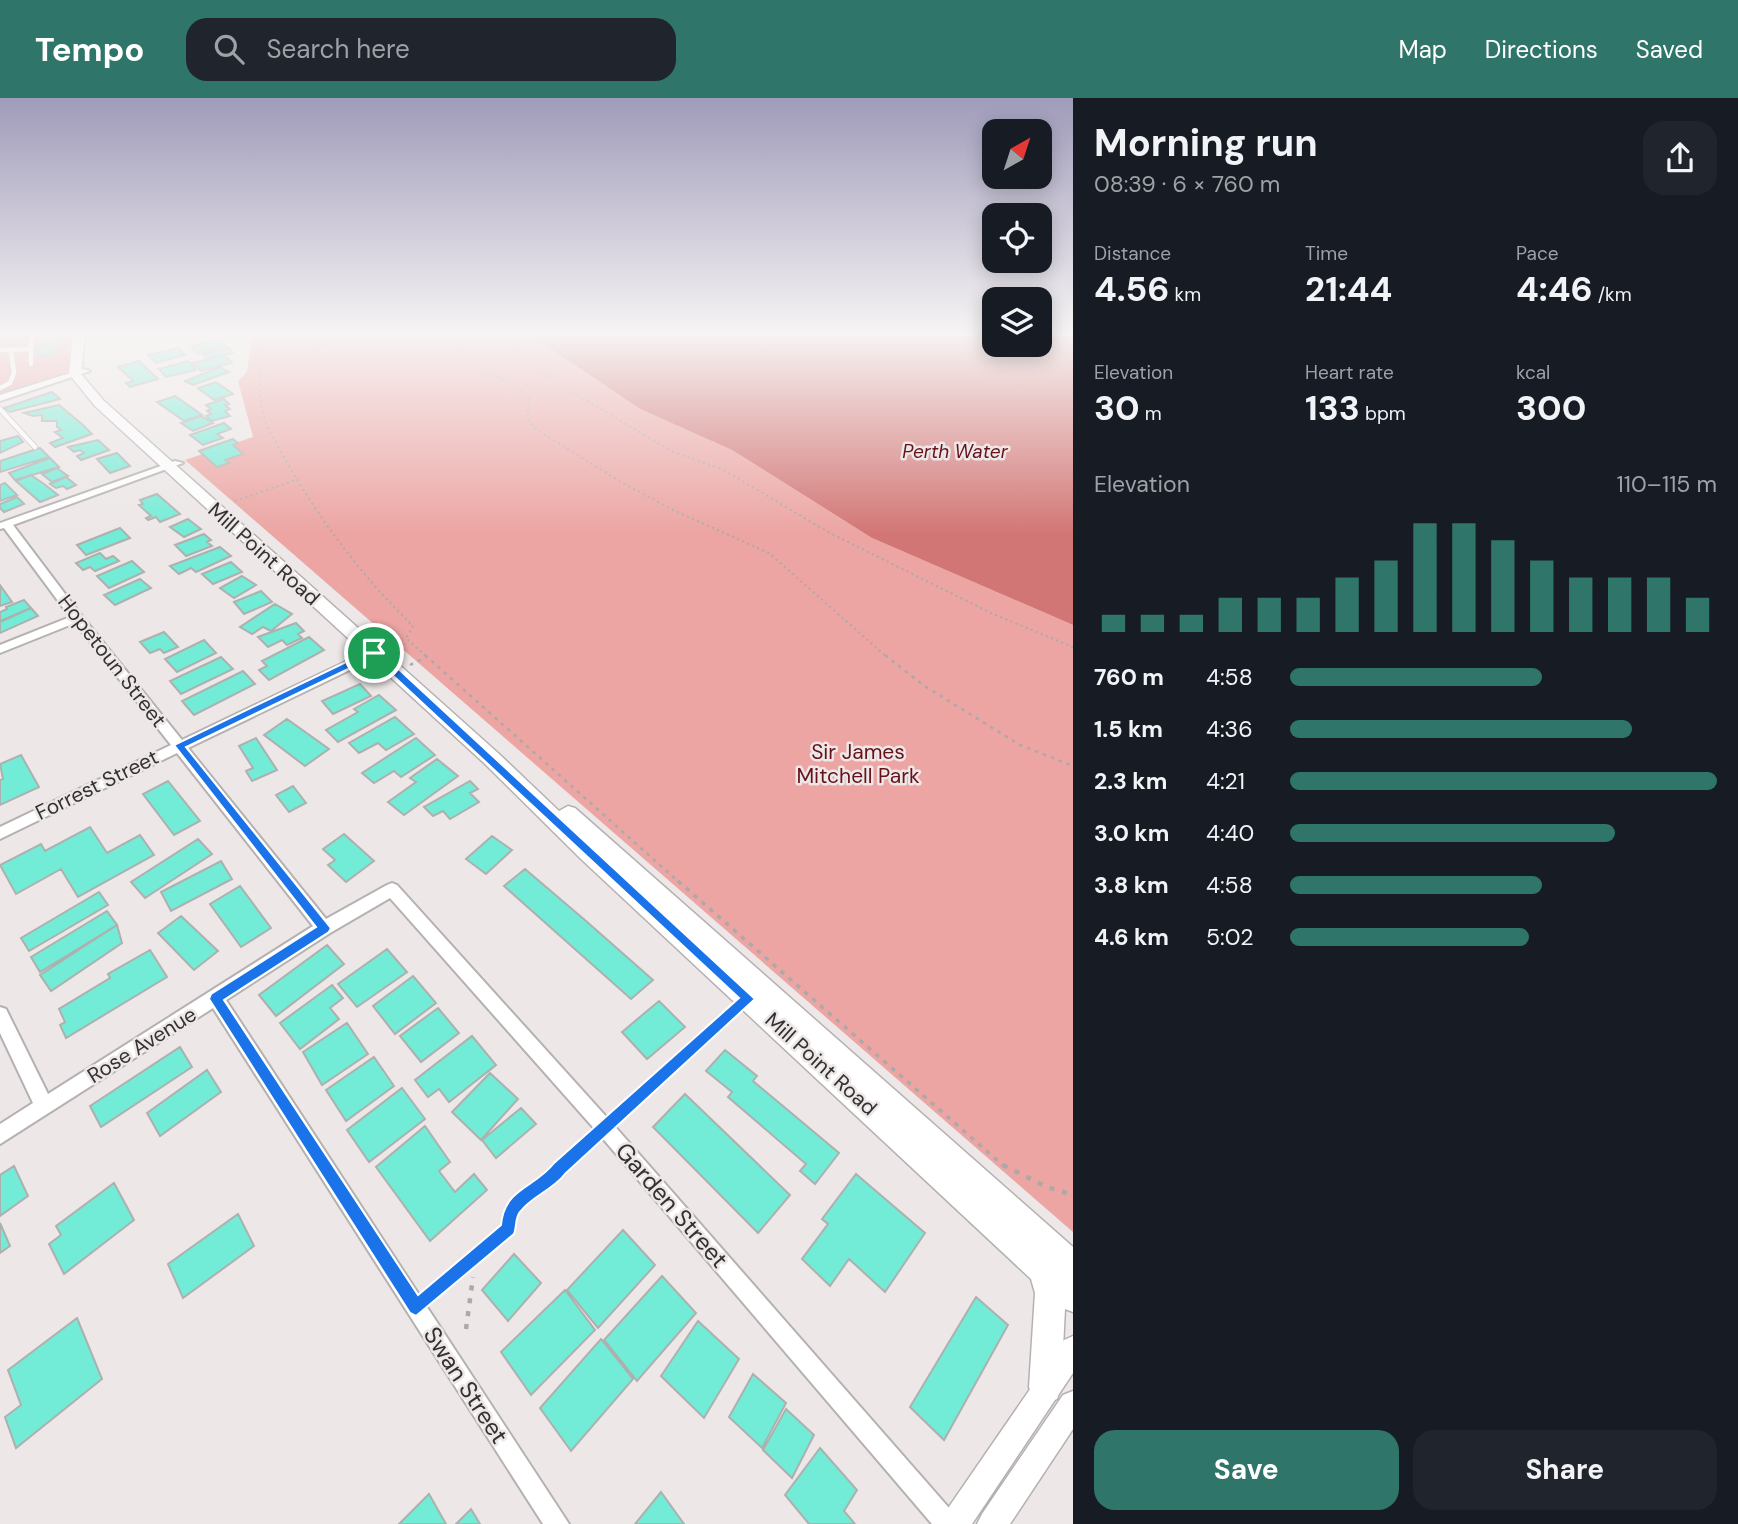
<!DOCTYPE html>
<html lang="en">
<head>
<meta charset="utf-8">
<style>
	:root { --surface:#171b24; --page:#20242c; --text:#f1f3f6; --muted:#9ea1a6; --accent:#307569 }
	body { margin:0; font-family:"DM Sans",sans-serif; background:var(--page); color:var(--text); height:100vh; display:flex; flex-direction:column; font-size:26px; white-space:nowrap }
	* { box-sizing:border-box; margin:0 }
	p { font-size:23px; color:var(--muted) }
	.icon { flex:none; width:38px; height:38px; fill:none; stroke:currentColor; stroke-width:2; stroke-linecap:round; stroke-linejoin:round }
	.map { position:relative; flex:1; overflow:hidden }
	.drawer { display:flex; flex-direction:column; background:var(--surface); width:665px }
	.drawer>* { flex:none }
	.needle { width:46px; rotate:39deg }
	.fabs { position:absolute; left:982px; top:21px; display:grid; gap:14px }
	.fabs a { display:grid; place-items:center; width:70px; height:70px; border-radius:14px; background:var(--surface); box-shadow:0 4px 18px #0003; font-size:35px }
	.pin { position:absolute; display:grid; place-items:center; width:60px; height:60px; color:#fff; margin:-30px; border:4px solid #fff; border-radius:50%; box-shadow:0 2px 7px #0007 }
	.round { display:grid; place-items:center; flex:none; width:74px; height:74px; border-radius:21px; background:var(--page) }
	.headline { display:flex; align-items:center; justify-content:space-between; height:119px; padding:0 21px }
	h1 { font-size:38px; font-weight:700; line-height:52px }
	.stats { display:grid; grid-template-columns:repeat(3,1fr); gap:10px; height:119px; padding:7px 21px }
	.stats div { display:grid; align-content:center }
	.stats b { font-size:35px; font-weight:700 }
	.stats small { font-size:19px; font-weight:400 }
	.stats p { font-size:19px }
	.chart { height:196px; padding:14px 21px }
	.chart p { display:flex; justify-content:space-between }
	.chart svg { width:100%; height:126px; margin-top:7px; stroke:var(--accent); stroke-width:6 }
	.button { display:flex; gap:14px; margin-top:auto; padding:14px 21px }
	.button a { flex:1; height:80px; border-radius:21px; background:var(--accent); color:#fff; font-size:28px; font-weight:700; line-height:80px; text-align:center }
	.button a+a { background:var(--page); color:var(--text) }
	ul { padding:0 21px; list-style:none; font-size:23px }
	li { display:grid; grid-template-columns:112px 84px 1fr; align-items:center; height:52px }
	li i { height:18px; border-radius:9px; background:var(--accent) }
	header { display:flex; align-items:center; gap:42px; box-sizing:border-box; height:98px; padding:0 35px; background:var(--accent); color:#fff }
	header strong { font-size:33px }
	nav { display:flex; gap:38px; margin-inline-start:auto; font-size:24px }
	.search { width:490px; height:63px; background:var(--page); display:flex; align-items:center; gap:18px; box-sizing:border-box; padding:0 24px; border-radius:21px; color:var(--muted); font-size:26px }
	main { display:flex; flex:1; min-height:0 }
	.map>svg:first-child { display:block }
	.green { fill:#eca5a2 }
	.water { fill:#d27675 }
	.building { fill:#72ecd6; stroke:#acb1af; stroke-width:2 }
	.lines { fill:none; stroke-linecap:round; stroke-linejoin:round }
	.service-far1-casing { stroke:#b6b1b1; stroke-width:6 }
	.service-casing { stroke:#b6b1b1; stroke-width:14 }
	.minor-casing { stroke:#b6b1b1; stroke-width:4 }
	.tertiary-casing { stroke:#b6b1b1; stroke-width:3 }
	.secondary-casing { stroke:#b6b1b1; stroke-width:3 }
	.path-far3 { stroke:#aea9a9; stroke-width:2; stroke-dasharray:2 3.5; stroke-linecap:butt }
	.path-far2 { stroke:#aea9a9; stroke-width:2.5; stroke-dasharray:3.5 5; stroke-linecap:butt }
	.path-far1 { stroke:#aea9a9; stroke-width:3.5; stroke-dasharray:4.5 6; stroke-linecap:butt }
	.path { stroke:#aea9a9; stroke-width:4.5; stroke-dasharray:5 8; stroke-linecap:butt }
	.service-far1 { stroke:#fff; stroke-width:4.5 }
	.service { stroke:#fff; stroke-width:10 }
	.minor { fill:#fff; fill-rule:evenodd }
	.tertiary { fill:#fff; fill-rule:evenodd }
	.secondary { fill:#fff; fill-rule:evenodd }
	.route { fill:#1a73e8; stroke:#fff; stroke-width:2; fill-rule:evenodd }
	.labels { text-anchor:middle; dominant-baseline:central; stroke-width:5; stroke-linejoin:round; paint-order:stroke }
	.far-water-label { font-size:19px; font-style:italic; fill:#66121a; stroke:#ede7e7 }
	.street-label { font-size:21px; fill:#333131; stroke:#ede7e7 }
	.park-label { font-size:21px; fill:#66121a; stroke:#ede7e7 }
	.near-street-label { font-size:24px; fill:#333131; stroke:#ede7e7 }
</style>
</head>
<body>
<header>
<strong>Tempo</strong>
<div class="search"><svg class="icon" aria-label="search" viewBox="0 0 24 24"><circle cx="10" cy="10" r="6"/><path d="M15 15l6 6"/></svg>Search here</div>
<nav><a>Map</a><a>Directions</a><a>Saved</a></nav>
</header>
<main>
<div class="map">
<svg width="1073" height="1426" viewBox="0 0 1073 1426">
	<rect width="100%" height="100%" fill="#ede7e7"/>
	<path class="green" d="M0 237H71L68 272 53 282 0 297Z
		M252 237H530L640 311 732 352 872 440 1073 527V1134L185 362 253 339 238 283 247 274Z"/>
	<path class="water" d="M530 237H994V247H1040V237H1073V527L872 440 732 352 640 311Z"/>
	<path class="building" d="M61 237 58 245 39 248 38 240Z
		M219 241 227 249 198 256 191 248Z
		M54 247 58 250 54 251 57 254 41 259 34 252Z
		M178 250 185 257 156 265 148 257Z
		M229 250 233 255 207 261 203 256Z
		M224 257 232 265 201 273 193 265Z
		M139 263 158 281 130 289 126 285 133 283 118 269Z
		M189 263 196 272 166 279 159 271Z
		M220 269 229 274 193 287 185 283Z
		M216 284 233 296 214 302 198 290Z
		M52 294 60 301 10 314 4 310Z
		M175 298 202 317 184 323 157 304Z
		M224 301 229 306 225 307 230 311 225 313 230 318 212 323 206 318 211 316 207 313 211 311 206 307Z
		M59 307 83 327 92 336 55 349 50 345 63 340 55 334 61 332 57 329V323H42V317L33 318 24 315Z
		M201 318 213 325 193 333 181 325Z
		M224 325 231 331 217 336 223 340 203 347 190 337Z
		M18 338 23 344 0 355V343Z
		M233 341 238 345 233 347 243 356 225 362 229 365 217 369 199 353Z
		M98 342 109 352 81 362 77 358 84 355 80 352 74 354 68 349Z
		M40 350 49 359 0 374V363Z
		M117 355 130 368 110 375 97 361Z
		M50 360 59 369 15 382 9 375Z
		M57 370 68 378 52 384 42 376Z
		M31 377 44 386 58 397 40 404 16 383Z
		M66 379 76 387 67 391 63 388 56 390 50 386Z
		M5 385 17 397 0 403V387Z
		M157 396 180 416 160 424 156 419 148 422 146 420 151 418 139 407 143 406 140 402Z
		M17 399 24 406 4 414 0 410V406Z
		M188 421 201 431 184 439 170 429Z
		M120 430 130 440 86 457 77 447Z
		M204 436 211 442 207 444 212 448 186 458 175 447Z
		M220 449 231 458 196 474 191 470 179 476 170 468Z
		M100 455 106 461 113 458 119 463 95 473 90 469 83 472 76 465Z
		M132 463 144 474 109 490 97 478Z
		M231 464 242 474 213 486 202 476Z
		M242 478 256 487 234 500 220 490Z
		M140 481 151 490 115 507 104 497Z
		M0 487 12 504 0 508Z
		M261 493 272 504 244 516 234 504Z
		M24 502 31 510 0 523V514L7 511 6 509Z
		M275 506 292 516 271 533 263 529 252 536 240 529Z
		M31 510 38 518 0 535V524Z
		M296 525 304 533 298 536 302 540 287 547 282 542 268 549 258 539Z
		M164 534 178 549 164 555 160 551 150 555 140 544Z
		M309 539 324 552 269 582 259 572 267 568 262 563Z
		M204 542 216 555 177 574 165 561Z
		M221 559 233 571 181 596 170 583Z
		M243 573 255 586 194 617 182 603Z
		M360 586 371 598 333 616 322 603Z
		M379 597 396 612 338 644 326 632 358 614 354 611Z
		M395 619 414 636 386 652 378 645 359 655 349 645Z
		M287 621 329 651 305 668 264 637Z
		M256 640 277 672 252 683 246 673 253 670 239 648Z
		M416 640 435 657 401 679 394 673 374 685 362 675Z
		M21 657 39 689 0 707V682L3 681 0 666Z
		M437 661 458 678 404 717 388 704 416 684 410 680Z
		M168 683 200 723 174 737 143 696Z
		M470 683 478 691 470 695 479 704 450 721 443 713 433 718 424 709Z
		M293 688 306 705 289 714 276 697Z
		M90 729 107 755 140 737 154 757 78 799 61 771 16 796 0 767 41 746 45 753Z
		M344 736 374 763 346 784 328 767 335 762 323 751Z
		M492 738 512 752 486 776 466 761Z
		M198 741 212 756 145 800 131 784Z
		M221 763 232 781 171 813 161 794Z
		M525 771 586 823 653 882 631 901 504 788Z
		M240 788 271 830 241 849 210 806Z
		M99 794 108 807 29 853 21 840Z
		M107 813 117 827 40 874 31 859Z
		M181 818 218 853 194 872 158 835Z
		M117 827 122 845 51 893 40 877Z
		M327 847 344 866 276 918 259 897Z
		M387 851 407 874 357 909 338 886Z
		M150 852 167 879 66 940 60 927 65 924 59 911 110 880 108 876Z
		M413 878 436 905 395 936 373 908Z
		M332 887 343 900 330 910 339 921 300 951 280 925Z
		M659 903 685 929 647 961 622 934Z
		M438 910 459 935 421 964 400 938Z
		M347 925 368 956 322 987 303 954Z
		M472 938 496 967 449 1004 439 991 428 999 415 982Z
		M180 949 192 969 101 1029 90 1008Z
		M725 952 757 978 753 983 839 1055 815 1086 800 1073 806 1066 728 999 732 994 706 973Z
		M374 959 394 988 346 1023 326 992Z
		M207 972 221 994 160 1038 147 1015Z
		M490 975 518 1001 481 1042 452 1014Z
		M402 990 425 1021 369 1064 347 1032Z
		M685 996 790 1097 758 1135 653 1029Z
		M521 1010 536 1026 496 1060 482 1042Z
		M425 1028 450 1064 439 1073 455 1094 474 1076 487 1092 430 1143 376 1069Z
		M14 1068 28 1098 0 1118V1077Z
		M856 1076 925 1135 885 1194 849 1161 830 1188 802 1161 828 1126 822 1121Z
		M114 1085 134 1122 64 1176 49 1146 61 1137 56 1128Z
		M238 1116 254 1148 183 1200 168 1166Z
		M0 1125 10 1148 0 1155Z
		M623 1132 655 1167 598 1230 567 1192Z
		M514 1156 541 1185 508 1223 482 1192Z
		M662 1178 696 1215 637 1283 604 1242Z
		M565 1192 595 1232 531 1297 501 1254Z
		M976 1199 1008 1227 944 1342 910 1309Z
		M77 1220 102 1281 16 1350 5 1319 21 1307 8 1272Z
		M698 1223 739 1261 704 1320 661 1278Z
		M601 1241 633 1281 571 1353 540 1310Z
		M753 1276 786 1305 762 1350 729 1319Z
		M786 1311 814 1337 792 1380 763 1352Z
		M820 1350 857 1392 844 1413 855 1426H809L785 1397Z
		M661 1394 684 1426H635Z
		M429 1396 446 1426H399Z
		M471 1411 480 1426H456Z"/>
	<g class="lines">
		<g class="service-far1-casing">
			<path id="service-far1" d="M31 237V266
				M0 252 31 251
				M0 290 10 285 14 275 11 252
				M0 311 35 349"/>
		</g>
		<g class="service-casing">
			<path id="service" d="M416 1209 509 1130"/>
		</g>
		<g class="minor-casing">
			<path id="minor" d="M83 271 90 273 0 303V297Z
				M175 363 183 365 13 427 81 517 182 642 381 547H389V553L188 650 326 821 387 787 392 785 397 787 611 1024 956 1418 960 1426H932L599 1036 390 800 330 835 226 902 569 1426H543L213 910 0 1046V1026L33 1005 0 935V909L6 911 48 996 313 828 177 655 0 741V729L171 647 75 525 0 555V547L70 519 4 430 0 431V425Z"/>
		</g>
		<g class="tertiary-casing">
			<path id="tertiary" d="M1073 1238V1275L972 1426H939L944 1416 1064 1242Z
				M1073 1293V1331L1010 1426H977L982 1416 1063 1297Z"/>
		</g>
		<g class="secondary-casing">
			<path id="secondary" d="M73 237H85L81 276 103 302 498 655 559 713 568 708 575 710 1073 1149V1214L1065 1211 1061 1289 1057 1301 1045 1305 1033 1301 1029 1289 1035 1195 1031 1181 581 761 484 665 95 308 69 276Z"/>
		</g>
		<path class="path-far3" d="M267 237C259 265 256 301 267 328 305 402 354 471 413 528L406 540 427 559
			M439 237 473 264 524 295 529 301 527 321 537 332 621 384 673 412 769 455 887 559
			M493 237 515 253 537 264 557 285 673 354 722 371 828 434 993 516 1073 549
			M263 263 305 256 346 237
			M235 403 298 381"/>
		<path class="path-far2" d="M425 557 680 785
			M885 557 923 587 1020 647 1073 668
			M410 567 426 559"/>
		<path class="path-far1" d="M678 783 1005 1069
			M617 1019 734 914
			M563 1069 593 1040"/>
		<path class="path" d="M1003 1067 1047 1089 1073 1097
			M509 1117 510 1112C528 1096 548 1084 565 1067
			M466 1231 473 1179"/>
		<use href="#service-far1" class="service-far1"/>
		<use href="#service" class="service"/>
		<use href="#minor" class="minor"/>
		<use href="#tertiary" class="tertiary"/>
		<use href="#secondary" class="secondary"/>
	</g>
	<linearGradient id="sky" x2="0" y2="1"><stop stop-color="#9f9bba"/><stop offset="0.54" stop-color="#f7f4f4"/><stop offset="1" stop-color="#f7f4f4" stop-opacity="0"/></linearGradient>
	<rect width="1073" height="436" fill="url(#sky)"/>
	<path class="route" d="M371 552H378L755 901 565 1076C553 1092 532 1098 520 1114 515 1120 517 1129 514 1136L416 1218 410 1215 209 901 211 896 316 829 174 647ZM373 559 739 900 554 1065C535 1090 504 1090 501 1127L418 1197 224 902 329 834 331 830 186 649Z"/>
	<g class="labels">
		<g class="far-water-label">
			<text x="955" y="353">Perth Water</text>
		</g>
		<g class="street-label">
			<text transform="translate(264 456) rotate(42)">Mill Point Road</text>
			<text transform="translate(112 563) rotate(52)">Hopetoun Street</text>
			<text transform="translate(97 687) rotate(-26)">Forrest Street</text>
			<text transform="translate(142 947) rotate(-32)">Rose Avenue</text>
			<text transform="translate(821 966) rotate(42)">Mill Point Road</text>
		</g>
		<g class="park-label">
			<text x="858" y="654">Sir James<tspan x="858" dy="24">Mitchell Park</tspan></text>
		</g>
		<g class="near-street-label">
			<text transform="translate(672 1107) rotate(49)">Garden Street</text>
			<text transform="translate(466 1287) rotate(57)">Swan Street</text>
		</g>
	</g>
</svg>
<div class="fabs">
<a><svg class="needle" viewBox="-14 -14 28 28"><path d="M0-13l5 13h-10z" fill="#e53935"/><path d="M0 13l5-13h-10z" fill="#9ea1a6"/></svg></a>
<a><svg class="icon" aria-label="locate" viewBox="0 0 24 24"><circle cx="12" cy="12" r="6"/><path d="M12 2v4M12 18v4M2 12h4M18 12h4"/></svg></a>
<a><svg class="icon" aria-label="layers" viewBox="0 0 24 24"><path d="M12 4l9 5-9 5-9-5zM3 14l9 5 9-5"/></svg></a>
</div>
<div class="pin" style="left:374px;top:555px;background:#1e9e55"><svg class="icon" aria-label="arrive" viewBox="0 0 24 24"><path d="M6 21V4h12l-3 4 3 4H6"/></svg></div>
</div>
<section class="drawer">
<div class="headline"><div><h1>Morning run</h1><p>08:39 · 6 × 760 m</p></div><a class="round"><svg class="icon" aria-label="share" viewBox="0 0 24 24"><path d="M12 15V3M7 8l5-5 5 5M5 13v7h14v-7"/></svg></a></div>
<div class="stats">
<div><p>Distance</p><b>4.56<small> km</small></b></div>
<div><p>Time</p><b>21:44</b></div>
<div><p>Pace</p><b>4:46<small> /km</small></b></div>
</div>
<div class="stats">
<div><p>Elevation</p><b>30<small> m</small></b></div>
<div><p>Heart rate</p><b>133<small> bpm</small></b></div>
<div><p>kcal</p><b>300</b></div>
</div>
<div class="chart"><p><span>Elevation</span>110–115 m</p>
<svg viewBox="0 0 160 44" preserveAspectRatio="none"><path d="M5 44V38M15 44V38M25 44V38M35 44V32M45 44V32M55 44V32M65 44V25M75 44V19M85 44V6M95 44V6M105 44V12M115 44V19M125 44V25M135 44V25M145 44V25M155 44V32"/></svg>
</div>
<ul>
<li><b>760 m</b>4:58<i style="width:59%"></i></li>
<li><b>1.5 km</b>4:36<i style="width:80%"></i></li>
<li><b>2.3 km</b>4:21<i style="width:100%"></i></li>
<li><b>3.0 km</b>4:40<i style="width:76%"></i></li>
<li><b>3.8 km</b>4:58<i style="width:59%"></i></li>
<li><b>4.6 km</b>5:02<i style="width:56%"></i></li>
</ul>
<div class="button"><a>Save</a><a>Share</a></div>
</section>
</main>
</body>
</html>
